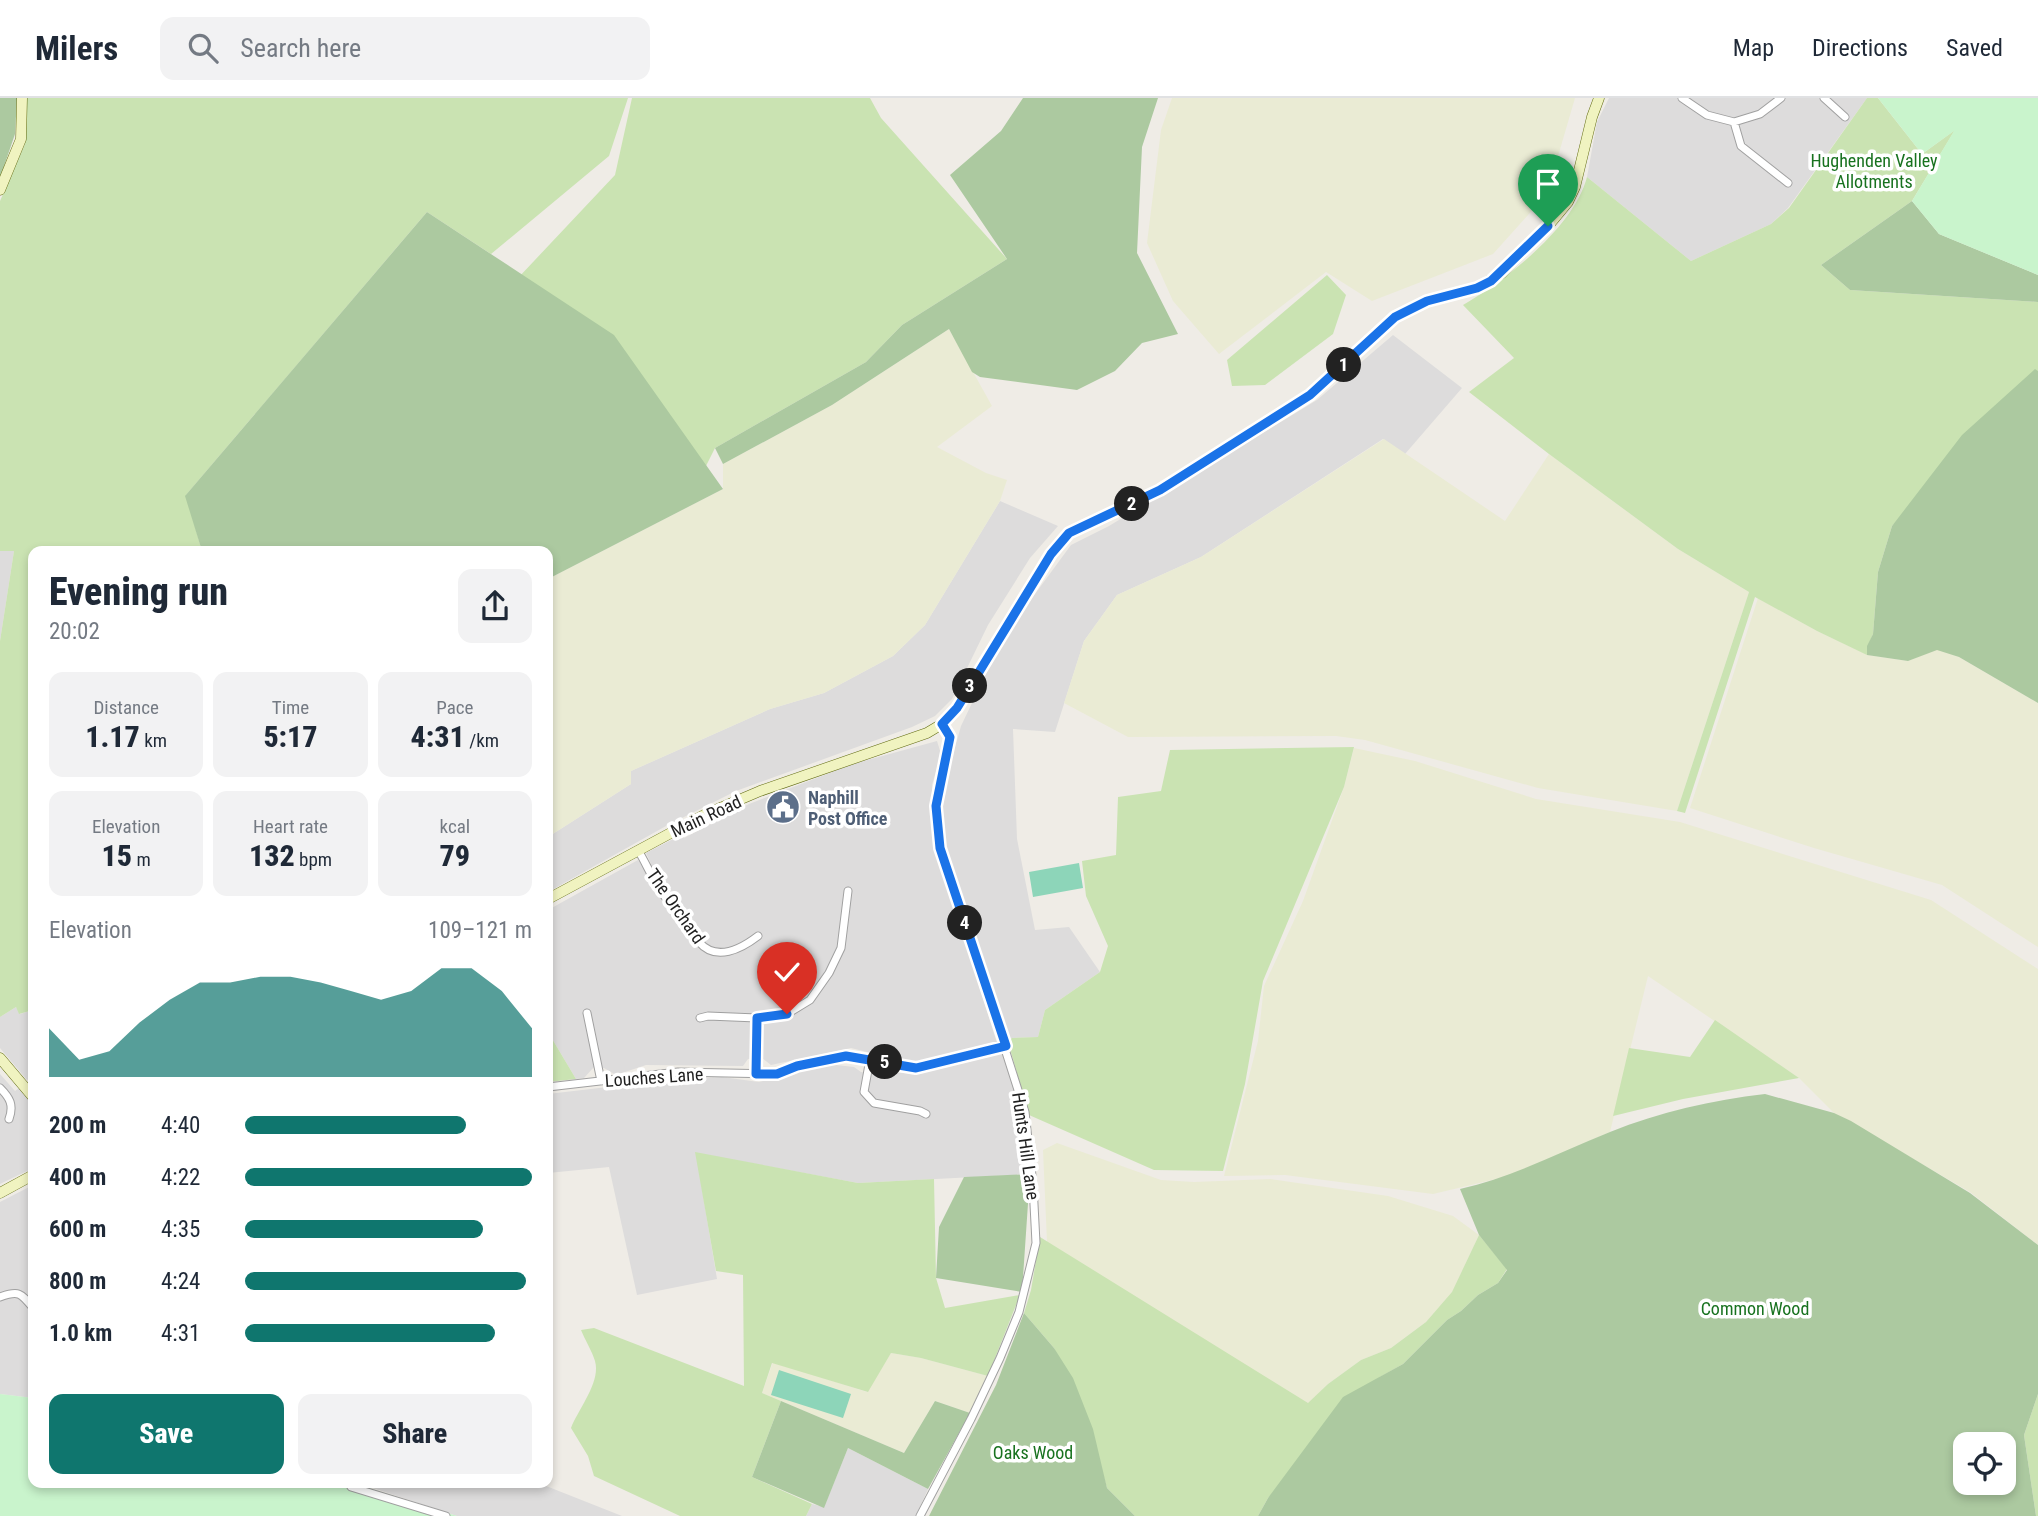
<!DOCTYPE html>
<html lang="en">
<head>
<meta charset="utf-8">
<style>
	:root { --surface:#fff; --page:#f2f2f3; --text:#1f2937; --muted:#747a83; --line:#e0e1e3; --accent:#0f766e }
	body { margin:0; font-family:"Roboto Condensed",sans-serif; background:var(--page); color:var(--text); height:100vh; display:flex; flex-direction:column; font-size:26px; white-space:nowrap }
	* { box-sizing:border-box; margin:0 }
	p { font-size:23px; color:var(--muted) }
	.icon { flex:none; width:38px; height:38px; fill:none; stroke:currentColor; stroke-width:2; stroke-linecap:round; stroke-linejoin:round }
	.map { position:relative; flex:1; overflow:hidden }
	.details { position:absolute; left:28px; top:448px; width:525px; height:942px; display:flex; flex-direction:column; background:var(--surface); border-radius:14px; box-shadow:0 4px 10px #0003 }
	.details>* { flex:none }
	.fabs { position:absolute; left:1953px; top:1334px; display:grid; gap:14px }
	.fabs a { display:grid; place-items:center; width:63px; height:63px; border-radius:14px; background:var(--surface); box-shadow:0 4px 10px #0003; font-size:35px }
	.pin { position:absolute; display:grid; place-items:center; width:60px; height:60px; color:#fff; margin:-72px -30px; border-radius:50% 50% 50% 0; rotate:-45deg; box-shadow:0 0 7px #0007 }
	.pin .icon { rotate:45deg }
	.km { position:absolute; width:35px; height:35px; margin:-18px; border-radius:50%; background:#222; color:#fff; font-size:19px; line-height:35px; text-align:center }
	.round { display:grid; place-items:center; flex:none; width:74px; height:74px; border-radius:14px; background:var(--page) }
	.head { display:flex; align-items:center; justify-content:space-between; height:119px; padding:0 21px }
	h1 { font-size:38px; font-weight:800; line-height:52px }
	.metrics { display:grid; grid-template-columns:repeat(3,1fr); gap:10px; height:119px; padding:7px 21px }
	.metrics div { display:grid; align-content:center; border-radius:14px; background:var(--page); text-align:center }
	.metrics b { font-size:30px; font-weight:800 }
	.metrics small { font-size:19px; font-weight:400 }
	.metrics p { font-size:19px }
	.chart { height:196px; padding:14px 21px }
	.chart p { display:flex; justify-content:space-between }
	.chart svg { width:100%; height:126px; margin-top:7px; fill:var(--accent); opacity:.7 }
	.action { display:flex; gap:14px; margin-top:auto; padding:14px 21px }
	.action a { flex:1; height:80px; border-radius:14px; background:var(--accent); color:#fff; font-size:28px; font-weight:800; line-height:80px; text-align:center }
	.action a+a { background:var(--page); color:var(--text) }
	ul { padding:0 21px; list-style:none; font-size:23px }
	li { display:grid; grid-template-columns:112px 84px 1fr; align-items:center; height:52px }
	li i { height:18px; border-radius:9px; background:var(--accent) }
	header { display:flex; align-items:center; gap:42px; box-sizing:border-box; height:98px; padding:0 35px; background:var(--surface); border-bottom:2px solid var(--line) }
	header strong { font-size:33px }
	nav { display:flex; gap:38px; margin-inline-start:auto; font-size:24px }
	.search { width:490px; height:63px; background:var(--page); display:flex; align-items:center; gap:18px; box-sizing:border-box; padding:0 24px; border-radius:14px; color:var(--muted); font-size:26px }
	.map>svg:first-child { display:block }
	.residential { fill:#dddcdc }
	.farmland { fill:#eaebd4 }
	.grass { fill:#cae3b2 }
	.forest { fill:#acc9a0; fill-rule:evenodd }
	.park { fill:#c9f4cc }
	.pitch { fill:#8dd5b9 }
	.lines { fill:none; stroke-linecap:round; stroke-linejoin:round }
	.street-casing { stroke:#a0a0a0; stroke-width:9 }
	.secondary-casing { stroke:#616b11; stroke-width:11 }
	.street { stroke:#fff; stroke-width:7 }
	.secondary { stroke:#f0f3c0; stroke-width:10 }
	.route-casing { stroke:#fff; stroke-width:14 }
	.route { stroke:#1a73e8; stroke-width:9 }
	.labels { text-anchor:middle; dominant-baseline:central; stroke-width:7; stroke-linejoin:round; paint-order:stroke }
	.park-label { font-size:18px; fill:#18721f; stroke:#fff }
	.service-label { font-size:18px; font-weight:bold; fill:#4e5e75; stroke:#fff; text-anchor:start }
	.street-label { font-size:18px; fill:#1f1f1f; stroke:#fff }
</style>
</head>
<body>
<header>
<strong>Milers</strong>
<div class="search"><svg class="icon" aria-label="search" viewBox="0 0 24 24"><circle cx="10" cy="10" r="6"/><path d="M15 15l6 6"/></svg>Search here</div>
<nav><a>Map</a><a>Directions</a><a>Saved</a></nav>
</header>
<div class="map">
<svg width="2038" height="1418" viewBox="0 0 2038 1418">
	<rect width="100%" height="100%" fill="#efece6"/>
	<path class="residential" d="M1609 0H1867L1788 110 1771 126 1691 163 1587 79 1597 24Z
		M1393 237 1462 290 1405 356 1383 341 1201 459 1117 497 1084 543 1055 634 1013 631 1017 741 1035 832 1069 829 1100 874 1045 912 1038 939 1012 940 1008 944 949 766 943 732V692L961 628 1004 538 1071 447 1109 428 1317 302Z
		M1000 403 1058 428 1030 460 988 527 952 601 935 618 912 629 736 693 666 728 548 794V739L631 686V673L770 611 824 595 893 558 925 527Z
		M0 453H14L0 543Z
		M937 643 941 656 932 687V727L939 761 997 945 915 966 851 950 771 967 762 960 748 961 743 968 646 967 616 977 604 970 594 969 584 980 576 981 548 934V812L638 762 644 770 651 766 646 755 681 737 684 740 749 706 853 666Z
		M16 909 20 916 33 912V978L27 982 0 950V919Z
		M1004 954 1019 999 1030 1076 858 1085 696 1055 717 1181 637 1197 609 1069 548 1075V996L676 981 722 979 759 984 827 966 854 969 861 974 874 976 880 973 916 976Z
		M0 976 15 993 22 988 33 1002V1070L0 1086Z
		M33 1087V1300L0 1296V1104Z
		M848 1350 928 1391 916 1418H806L812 1406 824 1409Z
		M355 1384H536L622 1418H457Z"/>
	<path class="farmland" d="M1172 0H1575L1547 96 1493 156 1372 203 1326 174 1219 256 1173 203 1147 145 1161 32Z
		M949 231 992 308 937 349 986 375 1007 382 1000 403 925 527 893 558 824 595 770 611 631 673V686L548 739V481L723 391V366L832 307Z
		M1384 341 1505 423 1549 356 1678 451 1749 494 1677 713 1538 690 1365 642 1336 638 1128 639 1064 605 1084 543 1117 497 1201 459Z
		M1758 500 1817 533 1868 557 1908 563 1937 551 1959 559 2038 605V849L1942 787 1814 750 1690 710Z
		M1354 650 1415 663 1536 701 1680 724 1931 802 2038 871V1147L1970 1094 1834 1015 1799 980 1648 878 1610 1034 1509 1078 1433 1096 1285 1077 1224 1078 1258 943 1264 888 1303 803 1344 689Z
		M1057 1045 1161 1082 1194 1084 1270 1081 1388 1098 1453 1118 1479 1137 1452 1195 1426 1224 1391 1250 1361 1262 1328 1286 1308 1306 1047 1144 1043 1052Z
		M891 1255 921 1260 988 1278 970 1315 935 1303 904 1355 762 1295 773 1264 867 1294Z"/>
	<path class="grass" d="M24 0H628L609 58 491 156 427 114 186 397 202 453H33V912L19 916 16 909 0 919V543L14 453H0V103L25 46Z
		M632 0H870L881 20 1007 161 902 227 866 264 715 350 704 372 518 180 615 77Z
		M1867 0H1878L1922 56 1955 32 1912 103 1821 167 1850 192 2038 204V273L2035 272 1892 428 1878 474 1873 536 1868 548 1867 557 1817 533 1755 499 1685 715 1677 713 1749 494 1678 451 1549 356 1469 294 1514 260 1463 207C1506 182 1574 129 1587 79L1691 163 1771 126 1789 110Z
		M1327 177 1346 197 1333 236 1265 287 1232 288 1227 262Z
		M1354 649 1344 689 1263 883 1245 986 1223 1073 1154 1072 1029 1017 1008 944 1012 940 1038 939 1045 912 1100 874 1108 848 1086 798 1082 763 1116 757 1118 699 1161 693 1170 652Z
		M1715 922 1799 980 1683 1001 1613 1018 1629 950 1690 959Z
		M548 934 576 981 548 984Z
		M695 1054 858 1085 934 1081 936 1180 945 1210 1020 1197 988 1278 921 1260 891 1255 868 1294 772 1265 762 1295 781 1303 752 1379 812 1406 806 1418H680L594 1378 588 1358 571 1330C579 1310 601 1284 595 1263 592 1253 585 1242 581 1232L594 1230 744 1288 743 1177 716 1173Z
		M1479 1137 1507 1171 1498 1185 1478 1197 1461 1213 1447 1222 1403 1266 1380 1279 1268 1400 1258 1418H1135L1107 1390 1099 1363 1054 1250 1024 1215 1031 1192 1040 1139 1308 1305 1328 1286 1361 1262 1391 1250 1426 1224 1452 1194Z
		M2038 1296V1418H2036L2024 1337Z"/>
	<path class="forest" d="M0 0H17L15 36 0 80Z
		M1023 0H1158L1142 49 1137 155 1178 236 1142 245 1115 273 1077 292 980 279 972 274 949 231 832 307 723 366 715 350 866 264 902 227 1007 161 950 77 1001 33Z
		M1912 103 1939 136 2038 177V204L1850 192 1821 167Z
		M427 114 614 237 723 391 548 481V453H202L185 398Z
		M2035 271 2038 273V605L1959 559 1937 552 1908 563 1867 557V548L1873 536 1878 474 1892 428 1962 337Z
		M1765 996 1834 1015 1851 1023 1970 1095 2038 1147V1296L2024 1337 2036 1418H1258L1268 1400 1343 1299 1403 1266 1447 1222 1461 1213 1478 1197 1498 1185 1507 1172 1479 1137 1460 1091C1513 1079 1560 1054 1610 1034 1660 1014 1712 1002 1765 996ZM1965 1346H2004V1384H1965Z
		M1030 1076 1022 1194 936 1180 939 1129 964 1079Z
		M1024 1215 1054 1250 1073 1280 1093 1331 1107 1390 1135 1418H929L996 1287Z
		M781 1303 904 1355 935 1303 970 1315 928 1391 848 1350 824 1410 752 1379Z"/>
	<path class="park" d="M1878 0H2038V177L1939 136 1912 103 1954 33 1922 56Z
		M0 1296 33 1300V1384H350L457 1418H0Z"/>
	<path class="pitch" d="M1079 765 1083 790 1033 799 1029 774Z
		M779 1272 851 1296 843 1320 771 1297Z"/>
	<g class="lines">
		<g class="street-casing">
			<path id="street" d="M1682 0 1707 17 1734 24 1741 48 1788 85
				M1824 0 1845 19
				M1734 24 1760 16 1781 0
				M638 752C647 767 655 787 666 800 672 807 679 813 685 820 691 828 693 837 699 844 716 864 741 851 758 838
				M587 915 601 983
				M700 920 708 918 757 920
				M870 961 864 994 874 1005 920 1013 926 1016
				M756 976 757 920 787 916 810 902 829 875 841 850 848 793
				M548 989 678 974 777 976 797 968 846 958 916 970 1006 948
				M0 990C10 1000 14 1007 9 1021
				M0 1199C19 1192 21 1195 33 1210
				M348 1384 351 1389 446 1418
				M920 1418 971 1321 1000 1260 1019 1214 1036 1145 1033 1087 1025 1014 941 750 936 708 950 639 942 626"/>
		</g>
		<g class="secondary-casing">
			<path id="secondary" d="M0 92 21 41 22 0
				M548 801 706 716 760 693 927 635 942 626 957 610 1051 456 1069 435 1160 392 1310 297 1395 219 1427 203 1477 190 1502 175 1548 128 1568 104 1575 89 1592 19 1599 0
				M0 960 33 999
				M0 1095 33 1077"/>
		</g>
		<use href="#street" class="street"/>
		<use href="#secondary" class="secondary"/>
	</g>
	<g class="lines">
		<g class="route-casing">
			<path id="route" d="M787 916 757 920 756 976H777L797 968 846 958 916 970 1006 948 940 750 936 708 950 639 942 626 957 610 1051 456 1069 435 1160 392 1310 297 1395 219 1427 203 1477 190 1491 183 1548 128"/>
		</g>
		<use href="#route" class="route"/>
	</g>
	<defs>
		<g id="civic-disc" transform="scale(1.75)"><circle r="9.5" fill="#5c6f8a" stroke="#fff"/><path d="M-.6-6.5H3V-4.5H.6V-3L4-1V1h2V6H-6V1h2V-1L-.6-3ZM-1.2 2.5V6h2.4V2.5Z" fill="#fff"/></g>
	</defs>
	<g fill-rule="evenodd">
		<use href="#civic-disc" x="783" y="709"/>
	</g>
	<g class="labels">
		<g class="park-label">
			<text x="1874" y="62">Hughenden Valley<tspan x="1874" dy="21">Allotments</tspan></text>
			<text x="1755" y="1210">Common Wood</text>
			<text x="1033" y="1354">Oaks Wood</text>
		</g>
		<g class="service-label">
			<text x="808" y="699">Naphill<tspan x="808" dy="21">Post Office</tspan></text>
		</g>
		<g class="street-label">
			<text transform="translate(706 718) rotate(-25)">Main Road</text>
			<text transform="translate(676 808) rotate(55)">The Orchard</text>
			<text transform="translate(654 979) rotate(-4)">Louches Lane</text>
			<text transform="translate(1026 1048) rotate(82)">Hunts Hill Lane</text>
		</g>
	</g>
</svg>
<div class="fabs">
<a><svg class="icon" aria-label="locate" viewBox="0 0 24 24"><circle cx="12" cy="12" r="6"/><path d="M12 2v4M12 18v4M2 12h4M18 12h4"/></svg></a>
</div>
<div class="pin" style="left:1548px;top:128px;background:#1e9e55"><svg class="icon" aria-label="arrive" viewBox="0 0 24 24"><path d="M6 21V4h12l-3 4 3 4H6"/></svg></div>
<div class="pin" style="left:787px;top:916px;background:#d93025"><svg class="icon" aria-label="check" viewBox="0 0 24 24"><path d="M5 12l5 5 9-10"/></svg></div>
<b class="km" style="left:1344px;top:267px">1</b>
<b class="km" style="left:1132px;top:406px">2</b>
<b class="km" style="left:970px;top:588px">3</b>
<b class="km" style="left:965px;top:825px">4</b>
<b class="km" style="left:885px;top:964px">5</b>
<section class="details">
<div class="head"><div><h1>Evening run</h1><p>20:02</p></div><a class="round"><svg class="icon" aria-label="share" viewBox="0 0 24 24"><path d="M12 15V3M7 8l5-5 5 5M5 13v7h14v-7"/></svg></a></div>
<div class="metrics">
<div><p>Distance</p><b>1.17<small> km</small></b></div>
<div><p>Time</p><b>5:17</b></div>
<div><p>Pace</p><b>4:31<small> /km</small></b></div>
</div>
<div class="metrics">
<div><p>Elevation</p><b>15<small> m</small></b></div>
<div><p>Heart rate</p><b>132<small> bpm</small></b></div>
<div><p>kcal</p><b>79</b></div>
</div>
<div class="chart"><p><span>Elevation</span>109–121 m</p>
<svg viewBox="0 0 160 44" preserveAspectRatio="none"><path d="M0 44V27L10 38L20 35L30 25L40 17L50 11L60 11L70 9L80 9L90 11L100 14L110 17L120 14L130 6L140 6L150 14L160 27V44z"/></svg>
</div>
<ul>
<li><b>200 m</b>4:40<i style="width:77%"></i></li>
<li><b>400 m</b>4:22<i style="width:100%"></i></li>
<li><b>600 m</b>4:35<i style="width:83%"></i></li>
<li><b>800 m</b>4:24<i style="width:98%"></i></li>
<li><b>1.0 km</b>4:31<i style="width:87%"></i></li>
</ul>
<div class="action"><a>Save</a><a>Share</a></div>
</section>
</div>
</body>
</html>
